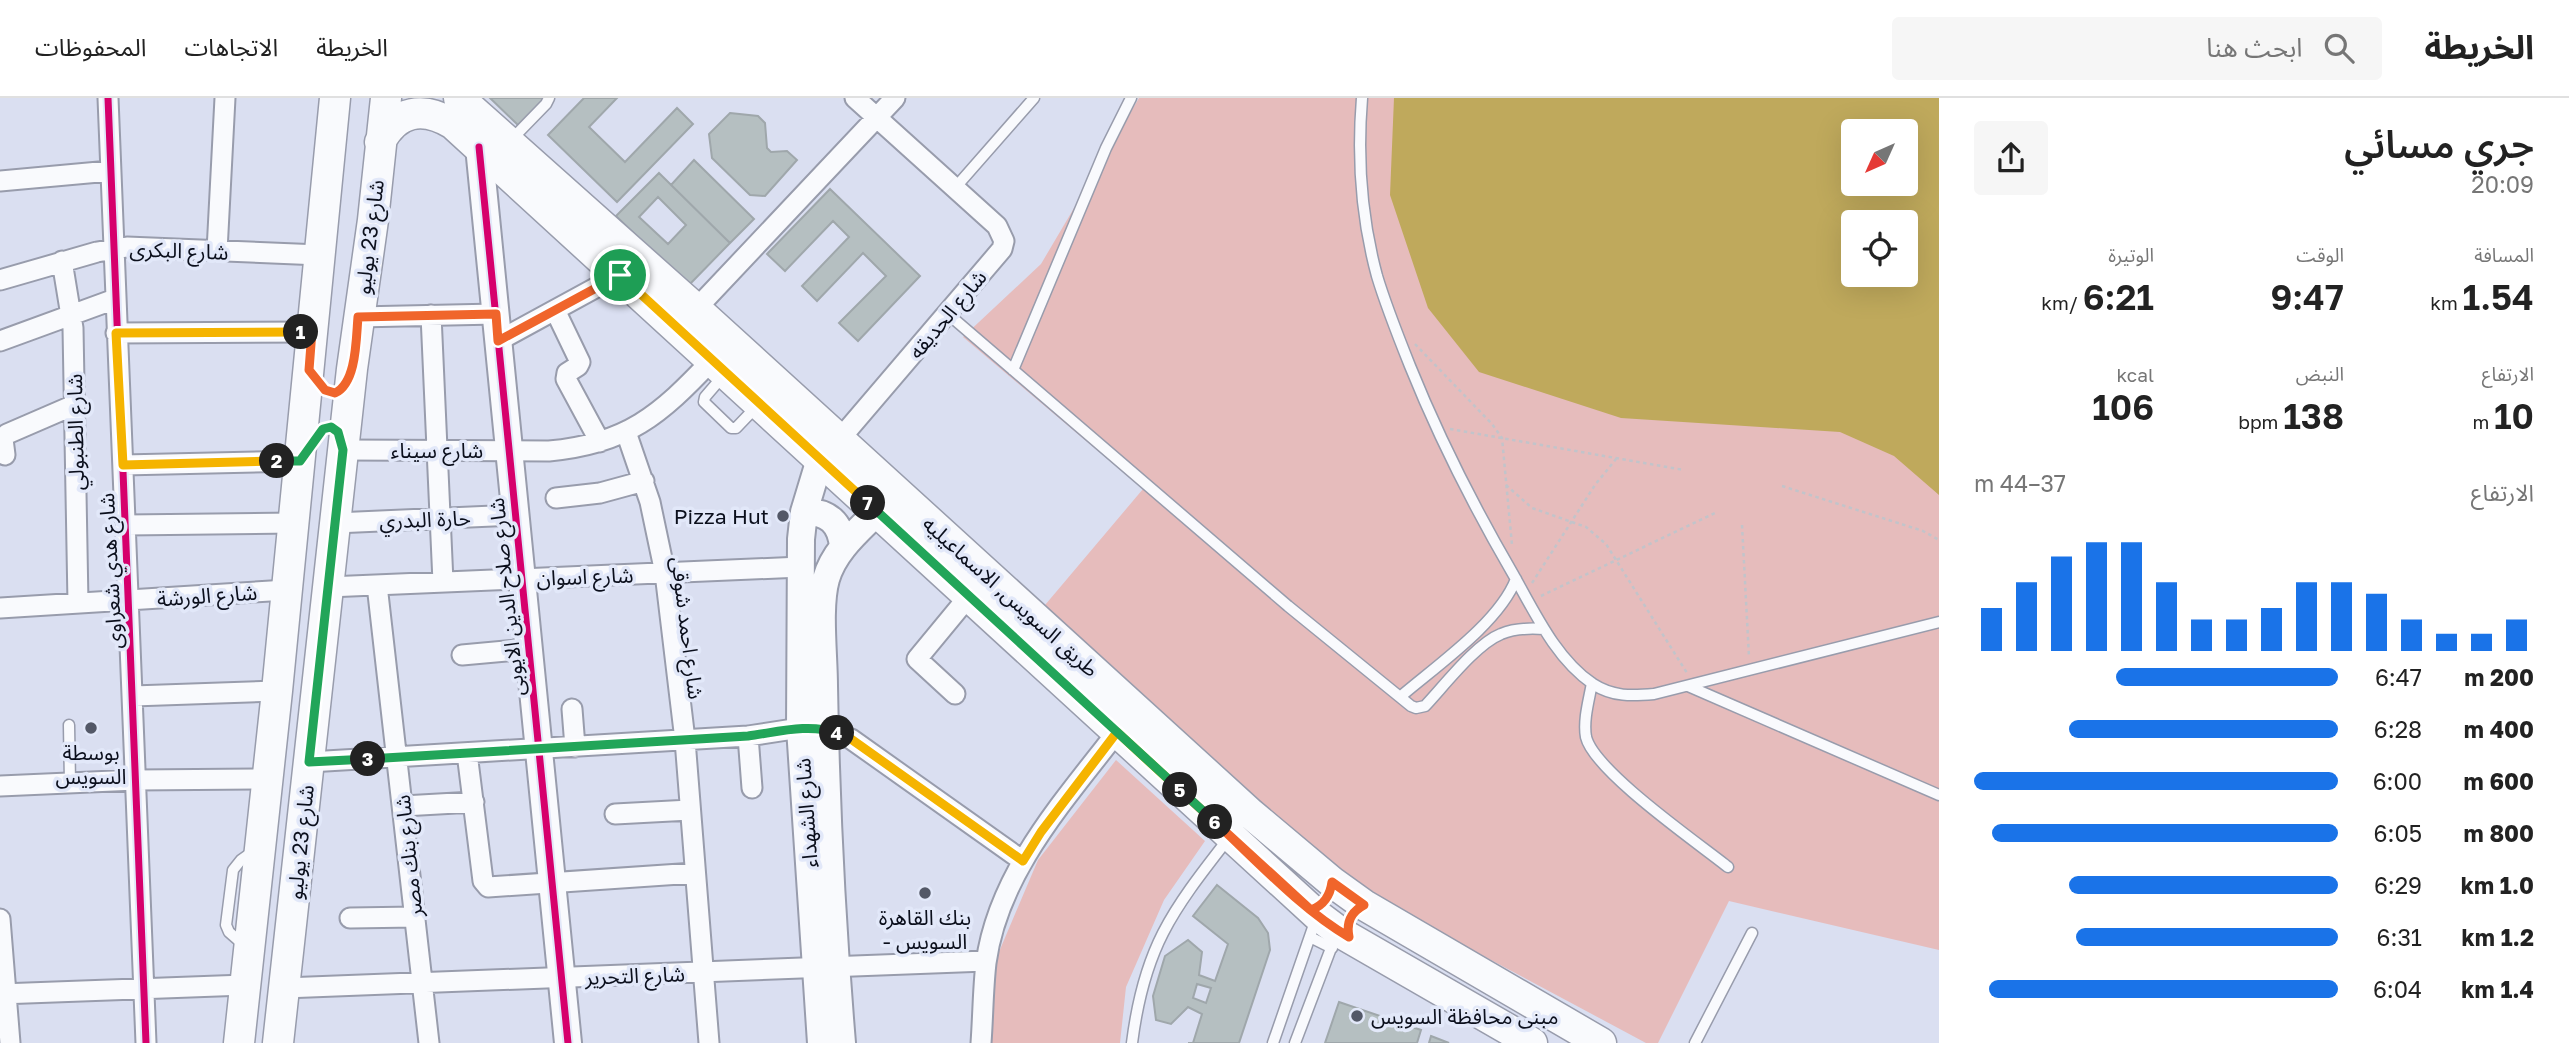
<!DOCTYPE html>
<html lang="ar">
<head>
<meta charset="utf-8">
<style>
	:root { --surface:#fff; --page:#f6f6f6; --text:#222; --muted:#767676; --line:#e0e0e0; --accent:#1a73e8 }
	body { margin:0; font-family:"Golos Text","Noto Sans Arabic",sans-serif; background:var(--page); color:var(--text); direction:rtl; height:100vh; display:flex; flex-direction:column; font-size:26px; white-space:nowrap }
	* { box-sizing:border-box; margin:0 }
	p { font-size:23px; color:var(--muted) }
	.icon { flex:none; width:38px; height:38px; fill:none; stroke:currentColor; stroke-width:2; stroke-linecap:round; stroke-linejoin:round }
	.map { position:relative; flex:1; overflow:hidden; direction:ltr }
	.details { display:flex; flex-direction:column; background:var(--surface); width:630px }
	.details>* { flex:none }
	.needle { width:46px; rotate:225deg }
	.buttons { position:absolute; left:1841px; top:21px; display:grid; gap:14px }
	.buttons a { display:grid; place-items:center; width:77px; height:77px; border-radius:7px; background:var(--surface); box-shadow:0 7px 28px #0002; font-size:35px }
	.pin { position:absolute; display:grid; place-items:center; width:60px; height:60px; color:#fff; margin:-30px; border:4px solid #fff; border-radius:50%; box-shadow:0 2px 7px #0007 }
	.km { position:absolute; width:35px; height:35px; margin:-18px; border-radius:50%; background:#222; color:#fff; font-size:19px; line-height:35px; text-align:center }
	.round { display:grid; place-items:center; flex:none; width:74px; height:74px; border-radius:7px; background:var(--page) }
	.overview { display:flex; align-items:center; justify-content:space-between; height:119px; padding:0 35px }
	h1 { font-size:38px; font-weight:600; line-height:52px }
	.metrics { display:grid; grid-template-columns:repeat(3,1fr); gap:10px; height:119px; padding:7px 35px }
	.metrics div { display:grid; align-content:center }
	.metrics b { font-size:35px; font-weight:600 }
	.metrics small { font-size:19px; font-weight:400 }
	.metrics p { font-size:19px }
	.chart { height:196px; padding:14px 35px }
	.chart p { display:flex; justify-content:space-between }
	.chart svg { width:100%; height:126px; margin-top:7px; stroke:var(--accent); stroke-width:6 }
	ul { padding:0 35px; list-style:none; font-size:23px }
	li { display:grid; grid-template-columns:112px 84px 1fr; align-items:center; height:52px }
	li i { height:18px; border-radius:9px; background:var(--accent) }
	header { display:flex; align-items:center; gap:42px; box-sizing:border-box; height:98px; padding:0 35px; background:var(--surface); border-bottom:2px solid var(--line) }
	header strong { font-size:33px }
	nav { display:flex; gap:38px; margin-inline-start:auto; font-size:24px }
	.search { width:490px; height:63px; background:var(--page); display:flex; align-items:center; gap:18px; box-sizing:border-box; padding:0 24px; border-radius:7px; color:var(--muted); font-size:26px }
	main { display:flex; flex:1; min-height:0 }
	.map>svg:first-child { display:block }
	.green { fill:#e6bcbc; fill-rule:evenodd }
	.water { fill:#bfa95c; fill-rule:evenodd }
	.building { fill:#b5bfc1; stroke:#9fa7ab; stroke-width:2; fill-rule:evenodd }
	.lines { fill:none; stroke-linecap:round; stroke-linejoin:round }
	.lane-casing { stroke:#989cac; stroke-width:13 }
	.street-casing { stroke:#989cac; stroke-width:23 }
	.secondary-casing { stroke:#989cac; stroke-width:30 }
	.primary-casing { stroke:#989cac; stroke-width:33 }
	.path { stroke:#c2c4ca; stroke-width:2.5; stroke-dasharray:3.5 3.5; stroke-linecap:butt }
	.lane { stroke:#f9fafd; stroke-width:10 }
	.street { stroke:#f9fafd; stroke-width:19 }
	.secondary { stroke:#f9fafd; stroke-width:26 }
	.primary { stroke:#f9fafd; stroke-width:30 }
	.cycleway-casing { stroke:#e2e8f9; stroke-width:11 }
	.cycleway { stroke:#d6006c; stroke-width:7 }
	.split-1-casing { stroke:#fff; stroke-width:14 }
	.split-2-casing { stroke:#fff; stroke-width:14 }
	.split-3-casing { stroke:#fff; stroke-width:14 }
	.split-4-casing { stroke:#fff; stroke-width:14 }
	.split-5-casing { stroke:#fff; stroke-width:14 }
	.split-6-casing { stroke:#fff; stroke-width:14 }
	.split-7-casing { stroke:#fff; stroke-width:14 }
	.split-8-casing { stroke:#fff; stroke-width:14 }
	.split-1 { stroke:#f0652b; stroke-width:9 }
	.split-2 { stroke:#f5b400; stroke-width:9 }
	.split-3 { stroke:#22a559; stroke-width:9 }
	.split-4 { stroke:#22a559; stroke-width:9 }
	.split-5 { stroke:#f5b400; stroke-width:9 }
	.split-6 { stroke:#f0652b; stroke-width:9 }
	.split-7 { stroke:#22a559; stroke-width:9 }
	.split-8 { stroke:#f5b400; stroke-width:9 }
	.poi-dot { fill:#535867; stroke:#e2e8f9; stroke-width:2.5 }
	.labels { text-anchor:middle; dominant-baseline:central; stroke-width:7; stroke-linejoin:round; paint-order:stroke }
	.street-label { font-size:21px; fill:#0b0f1c; stroke:#e2e8f9 }
	.poi-label { font-size:21px; fill:#0b0f1c; stroke:#e2e8f9 }
</style>
</head>
<body>
<header>
<strong>الخريطة</strong>
<div class="search"><svg class="icon" aria-label="search" viewBox="0 0 24 24"><circle cx="10" cy="10" r="6"/><path d="M15 15l6 6"/></svg>ابحث هنا</div>
<nav><a>الخريطة</a><a>الاتجاهات</a><a>المحفوظات</a></nav>
</header>
<main>
<section class="details">
<div class="overview"><div><h1>جري مسائي</h1><p>20:09</p></div><a class="round"><svg class="icon" aria-label="share" viewBox="0 0 24 24"><path d="M12 15V3M7 8l5-5 5 5M5 13v7h14v-7"/></svg></a></div>
<div class="metrics">
<div><p>المسافة</p><b>1.54<small> km</small></b></div>
<div><p>الوقت</p><b>9:47</b></div>
<div><p>الوتيرة</p><b>6:21<small> /km</small></b></div>
</div>
<div class="metrics">
<div><p>الارتفاع</p><b>10<small> m</small></b></div>
<div><p>النبض</p><b>138<small> bpm</small></b></div>
<div><p>kcal</p><b>106</b></div>
</div>
<div class="chart"><p><span>الارتفاع</span>37–44 m</p>
<svg viewBox="0 0 160 44" preserveAspectRatio="none"><path d="M5 44V29M15 44V20M25 44V11M35 44V6M45 44V6M55 44V20M65 44V33M75 44V33M85 44V29M95 44V20M105 44V20M115 44V24M125 44V33M135 44V38M145 44V38M155 44V33"/></svg>
</div>
<ul>
<li><b>200 m</b>6:47<i style="width:61%"></i></li>
<li><b>400 m</b>6:28<i style="width:74%"></i></li>
<li><b>600 m</b>6:00<i style="width:100%"></i></li>
<li><b>800 m</b>6:05<i style="width:95%"></i></li>
<li><b>1.0 km</b>6:29<i style="width:74%"></i></li>
<li><b>1.2 km</b>6:31<i style="width:72%"></i></li>
<li><b>1.4 km</b>6:04<i style="width:96%"></i></li>
</ul>
</section>
<div class="map">
<svg width="1939" height="945" viewBox="0 0 1939 945">
	<rect width="100%" height="100%" fill="#dadff1"/>
	<path class="green" d="M1139 0H1939V852L1729 803 1658 945H1646L1334 778 1040 513 1143 391 963 239 1041 166ZM1853 33H1906V86H1853ZM1853 124H1906V177H1853Z
		M1116 662 1205 743 1164 802 1126 889 1120 945H987L993 868 1038 762Z"/>
	<path class="water" d="M1394 0H1939V397L1894 358 1840 334 1621 320 1479 274 1428 210 1390 97ZM1853 33H1906V86H1853ZM1853 124H1906V177H1853Z"/>
	<path class="building" d="M490 0H541L543 2 518 27Z
		M584 0H617L589 29 625 64 677 10 693 26 617 104 548 37Z
		M730 15 758 18 765 25 767 50 771 54 787 53 797 62 765 98 750 97 712 60 709 36Z
		M694 62 754 121 730 145 671 87Z
		M659 75 730 145 688 188 616 118ZM658 99 686 127 668 146 639 119Z
		M830 91 920 178 858 243 839 225 886 178 863 155 817 203 802 188 849 139 833 123 785 173 767 156Z
		M1217 787 1258 820 1268 835 1270 852 1239 945H1188H1193L1202 916 1188 909 1171 926 1156 922 1153 898 1165 858 1188 842 1202 854 1199 877 1215 883 1228 846 1193 818ZM1197 886 1211 890 1206 905 1193 900Z
		M1339 904 1421 932 1417 945H1325Z
		M1431 938 1449 945H1429Z"/>
	<g class="lines">
		<g class="lane-casing">
			<path id="lane" d="M1362 0C1357 61 1361 119 1377 178 1386 208 1398 238 1410 268 1439 340 1474 409 1513 476 1535 515 1556 561 1593 586 1613 599 1632 598 1654 596L1939 524
				M511 42 546 6 549 0
				M955 90 1034 0
				M948 216 1288 508 1411 608 1416 610 1425 608C1444 588 1476 546 1501 536 1515 530 1530 530 1544 531
				M1013 272 1106 50 1131 0
				M723 278 705 299 704 304 731 330H736L758 307
				M1592 585C1589 602 1583 622 1586 639 1594 673 1698 745 1728 769
				M1688 588 1939 697
				M1400 599C1436 568 1499 525 1516 481
				M69 627 70 685
				M1310 839 1332 850
				M245 848 229 834 226 827 233 772 241 762 255 752
				M1132 945C1144 850 1171 814 1228 741
				M1273 945 1316 821
				M1295 945 1336 837
				M1695 945 1752 835"/>
		</g>
		<g class="street-casing">
			<path id="street" d="M108 0 146 945
				M0 83 110 73
				M217 153 225 0
				M62 163 73 230 78 505
				M0 182 97 154 127 149 320 157
				M696 211 895 0
				M555 212 580 264 578 268 567 275 566 281 600 344
				M431 217 443 484
				M358 219 496 216
				M116 235 312 234
				M0 243 115 201
				M498 243 619 177
				M626 334 650 404 665 475 685 642 709 945
				M839 342 1002 151 1004 143 997 128 855 0
				M343 352 549 353C627 346 660 317 712 262
				M5 357 3 341 7 336 74 307
				M123 367 300 363
				M556 400 600 395 644 383
				M335 425 515 417
				M126 427 294 425
				M377 487 429 945
				M328 489 801 469
				M0 510 287 492
				M462 557 528 551
				M955 596 917 561 969 498
				M133 598 277 593
				M572 611 575 649
				M748 638 752 690
				M467 655 483 783 488 789 695 775
				M309 664 748 638 800 630 825 631 851 641 1023 763
				M0 688 136 682 268 681
				M403 708 474 704
				M615 716 690 712
				M350 820 415 819
				M0 821 10 945
				M284 890 986 863
				M0 896 245 887
				M981 945C983 918 983 891 986 865 998 775 1064 703 1117 634"/>
		</g>
		<g class="secondary-casing">
			<path id="secondary" d="M479 49 568 945
				M820 361 804 414 801 441 800 630 821 945
				M804 414C828 413 841 425 843 449
				M842 945C832 826 826 707 824 588 824 557 818 509 826 481 834 453 857 434 877 414"/>
		</g>
		<g class="primary-casing">
			<path id="primary" d="M459 0 696 211 1251 716 1332 784 1364 807 1601 945
				M380 44C397 12 423 8 453 26L1317 817 1341 835 1532 945
				M239 945 277 593 335 0
				M278 945 352 271 373 122 386 0"/>
		</g>
		<path class="path" d="M1415 246 1492 326 1502 340 1512 447
			M1450 331 1684 372
			M1506 387 1532 410 1586 429 1606 446 1687 575
			M1782 388 1923 433 1939 442
			M1742 427 1749 559
			M1532 485 1595 387 1616 361
			M1541 498 1717 414"/>
		<use href="#lane" class="lane"/>
		<use href="#street" class="street"/>
		<use href="#secondary" class="secondary"/>
		<use href="#primary" class="primary"/>
		<g class="cycleway-casing">
			<path id="cycleway" d="M108 0 146 945
				M479 49 568 945
				M309 664 748 638 800 630 825 631 851 641 1023 763"/>
		</g>
		<use href="#cycleway" class="cycleway"/>
	</g>
	<g class="lines">
		<g class="split-1-casing">
			<path id="split-1" d="M301 234 312 233 309 272 325 292 335 295C357 285 356 240 358 219L496 216 498 243 620 177"/>
		</g>
		<g class="split-2-casing">
			<path id="split-2" d="M277 363 123 367 116 235 301 234"/>
		</g>
		<g class="split-3-casing">
			<path id="split-3" d="M277 363H300L323 331 331 329 338 334 343 352 309 664 368 661"/>
		</g>
		<g class="split-4-casing">
			<path id="split-4" d="M368 661 748 638C778 634 809 625 837 635"/>
		</g>
		<g class="split-5-casing">
			<path id="split-5" d="M837 635 851 641 1023 763 1041 734 1117 634 1180 692"/>
		</g>
		<g class="split-6-casing">
			<path id="split-6" d="M1180 692 1311 812C1324 807 1330 798 1332 784L1364 807C1351 814 1346 824 1349 839 1302 812 1255 761 1215 724"/>
		</g>
		<g class="split-7-casing">
			<path id="split-7" d="M868 405 1215 724"/>
		</g>
		<g class="split-8-casing">
			<path id="split-8" d="M620 177 868 405"/>
		</g>
		<use href="#split-1" class="split-1"/>
		<use href="#split-2" class="split-2"/>
		<use href="#split-3" class="split-3"/>
		<use href="#split-4" class="split-4"/>
		<use href="#split-5" class="split-5"/>
		<use href="#split-6" class="split-6"/>
		<use href="#split-7" class="split-7"/>
		<use href="#split-8" class="split-8"/>
	</g>
	<g class="poi-dot">
		<circle cx="783" cy="418" r="7"/>
		<circle cx="91" cy="630" r="7"/>
		<circle cx="925" cy="795" r="7"/>
		<circle cx="1357" cy="918" r="7"/>
	</g>
	<g class="labels">
		<g class="street-label">
			<text transform="translate(369 139) rotate(-83)">شارع 23 يوليو</text>
			<text transform="translate(179 152) rotate(2)">شارع البكرى</text>
			<text transform="translate(947 216) rotate(-50)">شارع الحديقه</text>
			<text transform="translate(75 334) rotate(-91)">شارع الطنبولي</text>
			<text x="437" y="352">شارع سيناء</text>
			<text transform="translate(425 421) rotate(-2)">حارة البدري</text>
			<text transform="translate(110 473) rotate(-93)">شارع هدي شعراوى</text>
			<text transform="translate(585 478) rotate(-2)">شارع اسوان</text>
			<text transform="translate(207 497) rotate(-4)">شارع الورشة</text>
			<text transform="translate(1011 498) rotate(42)">طريق السويس, الاسماعيليه</text>
			<text transform="translate(506 499) rotate(-96)">شارع صلاح الدين الايوبى</text>
			<text transform="translate(688 530) rotate(83)">شارع احمد شوقى</text>
			<text transform="translate(806 715) rotate(-94)">شارع الشهداء</text>
			<text transform="translate(300 744) rotate(-84)">شارع 23 يوليو</text>
			<text transform="translate(408 758) rotate(-96)">شارع بنك مصر</text>
			<text transform="translate(635 877) rotate(-2)">شارع التحرير</text>
		</g>
		<g class="poi-label">
			<text x="769" y="418" text-anchor="end">Pizza Hut</text>
			<text x="91" y="654">بوسطة<tspan x="91" dy="24">السويس</tspan></text>
			<text x="925" y="819">بنك القاهرة<tspan x="925" dy="24">- السويس</tspan></text>
			<text x="1371" y="918" text-anchor="start">مبنى محافظة السويس</text>
		</g>
	</g>
</svg>
<div class="buttons">
<a><svg class="needle" viewBox="-14 -14 28 28"><path d="M0-13l5 13h-10z" fill="#e53935"/><path d="M0 13l5-13h-10z" fill="#767676"/></svg></a>
<a><svg class="icon" aria-label="locate" viewBox="0 0 24 24"><circle cx="12" cy="12" r="6"/><path d="M12 2v4M12 18v4M2 12h4M18 12h4"/></svg></a>
</div>
<div class="pin" style="left:620px;top:177px;background:#1e9e55"><svg class="icon" aria-label="arrive" viewBox="0 0 24 24"><path d="M6 21V4h12l-3 4 3 4H6"/></svg></div>
<b class="km" style="left:301px;top:234px">1</b>
<b class="km" style="left:277px;top:363px">2</b>
<b class="km" style="left:368px;top:661px">3</b>
<b class="km" style="left:837px;top:635px">4</b>
<b class="km" style="left:1180px;top:692px">5</b>
<b class="km" style="left:1215px;top:724px">6</b>
<b class="km" style="left:868px;top:405px">7</b>
</div>
</main>
</body>
</html>
